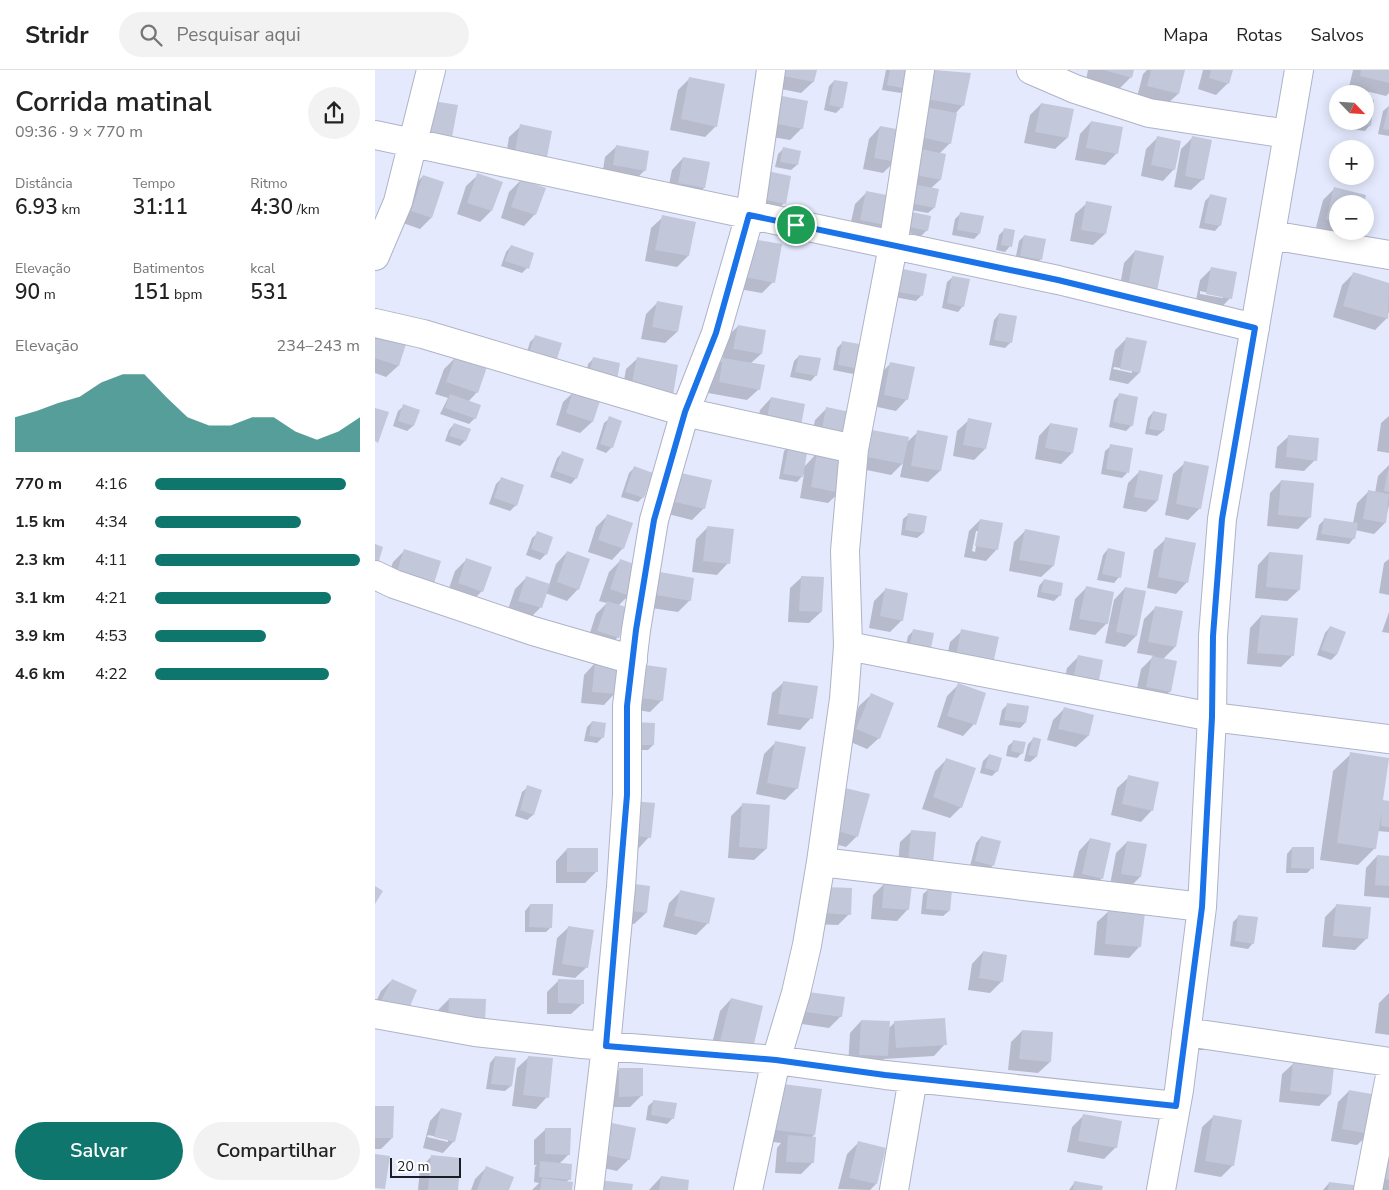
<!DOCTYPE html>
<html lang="pt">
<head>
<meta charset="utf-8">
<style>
	:root { --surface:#fff; --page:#f2f2f2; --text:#222; --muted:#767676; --line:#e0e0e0; --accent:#0f766e }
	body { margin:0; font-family:"Nunito Sans",sans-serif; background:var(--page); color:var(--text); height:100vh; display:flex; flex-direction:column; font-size:19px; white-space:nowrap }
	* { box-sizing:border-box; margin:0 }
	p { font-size:16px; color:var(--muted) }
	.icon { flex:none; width:28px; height:28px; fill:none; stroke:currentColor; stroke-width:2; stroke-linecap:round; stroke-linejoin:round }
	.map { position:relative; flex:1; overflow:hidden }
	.panel { display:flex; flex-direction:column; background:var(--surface); width:375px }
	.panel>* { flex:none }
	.needle { width:32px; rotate:115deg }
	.fabs { position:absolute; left:954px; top:15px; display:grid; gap:10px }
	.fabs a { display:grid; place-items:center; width:45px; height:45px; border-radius:50%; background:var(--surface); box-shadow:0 2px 12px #0003; font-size:25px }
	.scale { position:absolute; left:15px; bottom:12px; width:71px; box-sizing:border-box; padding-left:5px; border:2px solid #1c1e25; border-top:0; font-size:14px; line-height:18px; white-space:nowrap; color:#1c1e25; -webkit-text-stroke:4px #fff; paint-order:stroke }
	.pin { position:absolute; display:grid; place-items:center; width:42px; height:42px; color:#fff; margin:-21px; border:2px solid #fff; border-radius:50%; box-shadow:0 1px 5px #0007 }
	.round { display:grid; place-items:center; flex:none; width:52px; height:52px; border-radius:26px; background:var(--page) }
	.headline { display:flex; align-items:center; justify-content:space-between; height:85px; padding:0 15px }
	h1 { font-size:28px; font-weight:600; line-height:38px }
	.figures { display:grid; grid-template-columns:repeat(3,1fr); gap:8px; height:85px; padding:5px 15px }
	.figures div { display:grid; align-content:center }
	.figures b { font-size:21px; font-weight:600 }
	.figures small { font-size:14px; font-weight:400 }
	.figures p { font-size:14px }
	.chart { height:140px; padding:10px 15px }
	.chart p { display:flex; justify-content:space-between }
	.chart svg { width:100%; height:90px; margin-top:5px; fill:var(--accent); opacity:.7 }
	.primary-button { display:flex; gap:10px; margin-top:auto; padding:10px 15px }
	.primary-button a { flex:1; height:58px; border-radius:30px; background:var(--accent); color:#fff; font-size:20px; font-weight:600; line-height:58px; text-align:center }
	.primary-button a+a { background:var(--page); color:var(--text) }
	ul { padding:0 15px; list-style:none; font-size:16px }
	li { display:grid; grid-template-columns:80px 60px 1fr; align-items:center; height:38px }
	li i { height:12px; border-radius:6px; background:var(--accent) }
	header { display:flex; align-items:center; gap:30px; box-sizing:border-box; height:70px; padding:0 25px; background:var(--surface); border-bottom:1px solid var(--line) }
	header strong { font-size:24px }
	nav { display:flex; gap:28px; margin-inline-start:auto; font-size:18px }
	.search { width:350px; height:45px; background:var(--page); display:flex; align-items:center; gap:12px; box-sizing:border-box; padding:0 18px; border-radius:28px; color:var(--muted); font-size:19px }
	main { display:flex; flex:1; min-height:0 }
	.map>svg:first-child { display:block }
	.shadow { fill:#0003; fill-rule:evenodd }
	.building { fill:#c2c7da }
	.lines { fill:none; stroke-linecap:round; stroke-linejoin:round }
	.minor-casing { stroke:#afb3c6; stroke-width:30 }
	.minor { stroke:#fff; stroke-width:28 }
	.route-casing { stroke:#fff; stroke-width:10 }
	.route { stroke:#1a73e8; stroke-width:6 }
</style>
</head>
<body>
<header>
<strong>Stridr</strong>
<div class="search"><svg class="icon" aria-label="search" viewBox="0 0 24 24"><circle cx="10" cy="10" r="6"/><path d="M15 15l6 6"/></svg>Pesquisar aqui</div>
<nav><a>Mapa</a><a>Rotas</a><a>Salvos</a></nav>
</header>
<main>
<section class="panel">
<div class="headline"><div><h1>Corrida matinal</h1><p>09:36 · 9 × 770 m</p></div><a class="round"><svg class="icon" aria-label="share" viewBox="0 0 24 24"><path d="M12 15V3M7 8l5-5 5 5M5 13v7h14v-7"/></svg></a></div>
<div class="figures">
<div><p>Distância</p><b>6.93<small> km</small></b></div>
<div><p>Tempo</p><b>31:11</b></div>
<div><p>Ritmo</p><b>4:30<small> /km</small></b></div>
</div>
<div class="figures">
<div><p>Elevação</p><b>90<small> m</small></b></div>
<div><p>Batimentos</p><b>151<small> bpm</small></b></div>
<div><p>kcal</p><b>531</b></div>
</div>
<div class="chart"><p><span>Elevação</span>234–243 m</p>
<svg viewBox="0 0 160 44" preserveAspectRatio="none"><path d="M0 44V27L10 24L20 20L30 17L40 10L50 6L60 6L70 17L80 27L90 31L100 31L110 27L120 27L130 34L140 38L150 34L160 27V44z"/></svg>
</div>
<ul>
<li><b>770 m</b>4:16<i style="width:93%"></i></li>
<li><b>1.5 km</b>4:34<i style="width:71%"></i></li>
<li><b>2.3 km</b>4:11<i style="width:100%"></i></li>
<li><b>3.1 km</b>4:21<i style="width:86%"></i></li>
<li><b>3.9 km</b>4:53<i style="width:54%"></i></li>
<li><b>4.6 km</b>4:22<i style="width:85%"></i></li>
</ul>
<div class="primary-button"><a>Salvar</a><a>Compartilhar</a></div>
</section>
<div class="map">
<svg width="1014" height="1120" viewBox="0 0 1014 1120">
	<rect width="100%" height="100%" fill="#e4e9fd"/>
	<path class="shadow" d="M394 0H440L438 12 426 23 391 16Z
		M511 0H535L531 18 526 23 507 20Z
		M557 0 594 4 588 35 580 44 575 73 564 84 565 110 555 119 559 138 553 143 530 139Z
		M713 0H758L756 7 744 19 711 10Z
		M772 0H809L803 24 791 35 762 27 768 4Z
		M828 0H856L853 13 841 25 823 19Z
		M978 0H1014V23L1011 26 974 17Z
		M314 9 341 56 330 67 295 60 303 20Z
		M459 11 467 37 461 43 449 40 454 16Z
		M990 30 995 55 990 61 968 58V51H990Z
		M431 32 426 59 415 70 386 65Z
		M666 34 692 68 680 79 649 73 655 45Z
		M1014 36V66L1003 64 1008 41Z
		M716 52 741 84 730 95 700 90 705 64Z
		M146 56 170 86 159 98 130 92 134 67Z
		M505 57 520 91 508 103 488 99 494 69Z
		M818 67 828 109 816 120 799 117 806 79Z
		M782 68 799 99 788 111 766 106 771 79Z
		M242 76 270 100 258 112 227 106 230 87Z
		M408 79 422 95 416 100 400 97 403 84Z
		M308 88 334 93 329 118 317 129 292 124 297 100Z
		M103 105 116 141 105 152 82 144 91 116Z
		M48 106 56 148 45 159 25 152 37 117Z
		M415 107 409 133 398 145 376 141Z
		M146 110 160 144 149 156 126 148 134 122Z
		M960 118 962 161H977L970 169 940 161 948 130Z
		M491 123 510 155 499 166 474 161 480 134Z
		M835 126 845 155 840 161 824 158 830 131Z
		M712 133 730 164 718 175 695 171 700 144Z
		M586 143 604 164 599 169 577 165 580 149Z
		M288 147 313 186 302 197 270 191 276 158Z
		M532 149 552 160 546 166 530 162Z
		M630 159 635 176 630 182 621 180 624 165Z
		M649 166 666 189 660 195 640 191 644 171Z
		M405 175 398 212 387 223 358 218Z
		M136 176 152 198 147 203 126 196 131 182Z
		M760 181 788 187 743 227 749 193Z
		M837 198 855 228 844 240 820 235 825 210ZM825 221 848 226V228L825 224Z
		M528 200 546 226 541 231 519 227 523 206Z
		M979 203 1014 214V241L1012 248 1000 260 958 247 967 215Z
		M578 207 588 236 583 242 567 238 572 212Z
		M283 232 302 262 290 273 266 269 271 244Z
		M624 244 636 272 630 278 614 275 619 250Z
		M363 256 390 261 386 284 375 294 384 319 372 330 333 323 337 301 347 291 352 267Z
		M0 265 31 272 23 296 11 307 0 303Z
		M161 266 185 274 149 291 155 272Z
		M751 269 764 303 753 314 734 310 740 280ZM739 297 757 300V303L738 299Z
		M468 272 484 299 478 304 458 300 462 278Z
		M424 286 441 305 436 311 415 307 419 291Z
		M80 288 102 322 93 332 100 348 94 354 65 344 73 328 60 324 69 299Z
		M263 288 285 336 246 328 251 299Z
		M218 289 244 294 210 310 213 294Z
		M515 294 532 329 521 341 498 336 504 305Z
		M200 321 224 329 217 352 205 363 181 355 188 332Z
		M744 325 757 355 751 361 734 357 739 330Z
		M396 328 428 335 380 365 385 340Z
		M29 336 43 340 38 356 32 361 18 356 23 341Z
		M452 338 473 343 435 376 440 350Z
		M778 342 791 345 788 361 782 366 770 364 773 348Z
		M1014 346V383L1002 381 1006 353Z
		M235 348 237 377 231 383 221 379 229 353Z
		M594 350 610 379 599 390 578 386 582 361Z
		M79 354 94 360 90 371 85 376 70 371 74 360Z
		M675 354 697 383 686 394 660 389 664 366Z
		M498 361 531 373 543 362 571 367 565 401 553 412 525 407 528 393 516 405 482 398 486 373Z
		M914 366 940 390 929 401 900 398 902 377Z
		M414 376 429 397 442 383 465 422 453 433 425 428 429 404 422 412 404 409 409 381Z
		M736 376 752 403 747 408 726 404 730 381Z
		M187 383 201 408 196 414 175 407 182 388Z
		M810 393 825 438 813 450 790 445 798 404Z
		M1014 395V435L1010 453 999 464 980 460 979 468 974 474 941 470 944 455 949 450 978 453 982 433 994 421 1000 423 1003 406Z
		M259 398 268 427 263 432 246 427 254 403Z
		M764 402 782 431 771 442 748 438 753 413Z
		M307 404 329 438 317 450 289 443Z
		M126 409 141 435 135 441 114 434 121 414Z
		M906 411 935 447 923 459 892 456 895 423Z
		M534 444 548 463 542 468 526 465 528 449Z
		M232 446 248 478 237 490 213 482 221 457Z
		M605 450 622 479 611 491 589 487 594 461ZM601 461H604L600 482 597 481Z
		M332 458 353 493 342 505 317 502 321 469Z
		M651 460 678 496 666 507 634 501 639 472Z
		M163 463 171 484 165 490 151 485 157 468Z
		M791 469 812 512 801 524 772 518 779 480Z
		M733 479 744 507 739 513 722 510 728 485Z
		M30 480 55 520 9 519 18 492Z
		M192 482 203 519 192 531 170 523 165 538 154 549 132 542 140 519 152 507 174 515 181 494Z
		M894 483 924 520 912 531 880 528 883 495Z
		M1014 489V525L1004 523 1009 493Z
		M91 490 107 521 96 532 72 524 80 501Z
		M245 491 254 525 243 536V567L231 579 212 572 221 544 232 533 224 531 234 502Z
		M285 504 315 530 303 542 270 537 274 515Z
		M427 507 446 542 434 553 413 552 415 518Z
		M669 510 685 525 679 531 662 527 664 516Z
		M711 518 732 553 720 565 694 560 700 529Z
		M750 518 761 566 750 577 730 573 739 530Z
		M510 520 527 550 515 562 494 558 499 531Z
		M780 538 800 577 787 590 795 621 784 633 760 628 766 599 779 586 762 583 769 549Z
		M1014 542V563L1007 562Z
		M886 546 918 585 906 597 872 594 875 558Z
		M955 557 969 563 961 585 956 590 942 585 950 563Z
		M538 561 557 564 555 578 549 583 530 579 533 566Z
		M587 561 622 568 570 598 575 572Z
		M703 587 726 591 687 621 692 598Z
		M220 593 240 623 229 635 206 633 209 605Z
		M291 599 287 630 275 642 248 638Z
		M409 612 436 648 425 660 392 655 397 623Z
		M583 615 599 654 588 666 562 657 572 626Z
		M496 625 504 668 492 679 471 670 484 636Z
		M632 635 650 653 645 658 624 655 627 640Z
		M689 639 718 646 713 666 701 677 672 670 678 650Z
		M217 652 230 654 227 668 222 673 209 671 212 657Z
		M278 654V675L273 680H251Z
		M658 669 661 687 655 692 649 691 653 674Z
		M639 671 647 683 642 688 631 686 633 676Z
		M401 672 422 718 410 730 381 724 389 684Z
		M976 684 1007 731 1014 732V762L1003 761 1000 778 983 795 945 790 958 701Z
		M614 685 622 701 617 706 605 703 608 691Z
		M572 689 586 737 575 748 547 739 560 701Z
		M754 707 777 740 766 752 736 745 742 718Z
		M153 717 166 721 158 745 152 750 140 746 147 722Z
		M471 719 482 766 471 777 448 771Z
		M368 734 391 779 379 790 353 788 356 746Z
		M247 743 274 767 263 779 243 776Z
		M537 761 559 763 522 803 525 772Z
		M606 767 618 795 613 801 595 796 601 773Z
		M715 769 727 808 715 820 696 815 704 781Z
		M752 772 765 807 754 818 735 815 741 783Z
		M917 778 937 798 932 803H911L912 784Z
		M192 779 221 802 210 813H181V791Z
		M1002 786 1014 787V828L989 826 991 798Z
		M509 814 533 839 522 851 496 849 498 825Z
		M554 819 574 841 568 846 546 844 548 824Z
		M305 822 338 829 332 854 321 865 288 857 294 833Z
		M241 826 271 843 259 854 238 851Z
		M439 829 474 844 463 855 437 854Z
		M155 835 176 857 171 862H150V841Z
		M961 836 992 868 980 880 947 877 950 847Z
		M734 841 765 876 754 888 719 885 722 852Z
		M864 846 878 873 873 879 855 876 858 852Z
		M194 857 212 897 200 908 177 905 182 868Z
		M608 882 627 911 615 923 593 920 597 894Z
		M17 910 0 945V934L6 921Z
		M184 910 208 933 196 944H172V922Z
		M434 923 466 946 454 958 420 953Z
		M1014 923V965L1000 963 1004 933Z
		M74 929 110 930 62 963 63 940Z
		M356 929 387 936 334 986 345 941Z
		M486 951 513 959 520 952 570 974 559 986 509 989 501 997 473 996 475 963Z
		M647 961 675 992 663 1003 633 1000 636 972Z
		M120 987 139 989 136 1016 130 1021 111 1019 115 993Z
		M154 987 172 1027 161 1039 137 1036 142 998Z
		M919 993 955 1025 944 1036 904 1032 907 1004Z
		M245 999 266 1026 255 1037H233V1010Z
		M974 1021 994 1064 982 1075 956 1071 963 1032Z
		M397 1027 439 1065 436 1068 437 1093 426 1104 400 1103 402 1078 406 1073 391 1071Z
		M279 1031 298 1048 292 1054 271 1050 273 1036Z
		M0 1037 17 1068 6 1079H0Z
		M66 1039 79 1071 68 1083 48 1078 55 1051ZM53 1065 73 1069V1072L52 1067Z
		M709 1045 741 1077 729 1089 692 1082 697 1057Z
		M839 1046 858 1095 846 1107 819 1102 827 1057Z
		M232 1053 254 1089 242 1101 215 1095Z
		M171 1059 194 1084 184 1094 195 1109 191 1112 196 1120H157L164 1113 159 1112 160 1097 162 1095H159V1070Z
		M483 1073 509 1079 501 1114 495 1120 463 1119 472 1084Z
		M1014 1075V1120H1000Z
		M57 1086 81 1120H43L45 1098Z
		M111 1098 133 1120H96L100 1109Z
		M286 1107 311 1120H274Z
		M700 1112 726 1120H694Z
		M954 1113 985 1120H948Z"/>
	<path class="building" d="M403 0H442L439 12 402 5Z
		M515 0H536L532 19 512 15Z
		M558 0 596 3 589 36 552 29Z
		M729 0H759L757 8Z
		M776 0H810L804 24 772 16Z
		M836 0H858L854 14 834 8Z
		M986 0H1014V13L985 6Z
		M314 7 350 14 342 57 306 49Z
		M459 10 473 12 468 38 454 35Z
		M402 25 433 31 428 59 397 53Z
		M990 29 999 30 996 56 969 52 990 51Z
		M58 31 83 35 77 67 52 62Z
		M666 33 699 39 693 68 660 62Z
		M1014 35V60L1008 59Z
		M550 37 582 43 576 74 545 67Z
		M716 51 748 57 743 84 711 78Z
		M145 54 177 61 172 87 140 81Z
		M505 56 527 60 521 92 499 88Z
		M782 66 806 71 800 100 776 95Z
		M817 66 837 70 829 110 810 106Z
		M241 75 274 81 271 101 238 95Z
		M408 77 426 81 423 95 405 92Z
		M546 79 571 84 566 110 541 105Z
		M308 87 335 92 330 118 303 113Z
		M392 101 416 106 411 134 386 129Z
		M102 103 128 112 117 141 92 133Z
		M48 105 69 112 57 148 36 141Z
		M146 109 171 118 161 145 136 137Z
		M538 114 564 119 560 138 534 133Z
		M959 117 991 125 989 134H962V153L951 149Z
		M491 121 517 126 511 155 485 150Z
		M835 124 852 128 846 156 829 153Z
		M711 131 737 136 731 164 706 160Z
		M537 142 556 146 553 161 534 157Z
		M585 142 609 146 605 164 582 160Z
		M287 145 321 152 314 186 280 180Z
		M629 158 640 160 637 177 626 175Z
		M649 165 671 169 667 190 645 186Z
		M376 169 407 174 400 213 369 207Z
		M136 175 159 183 154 199 130 191Z
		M760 180 789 186 782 221 753 216Z
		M836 197 862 202 857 229 831 224Z
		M528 199 552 204 548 226 523 222Z
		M978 202 1014 213 1013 249 968 236Z
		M577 206 595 209 589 237 572 233Z
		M282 231 308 236 303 262 277 257Z
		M624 243 642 246 637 273 619 270Z
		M363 255 391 260 387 284 358 279Z
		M3 261 32 271 24 296 0 288V269Z
		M160 265 187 273 180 295 153 286Z
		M751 267 772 271 765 303 745 299Z
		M467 271 490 275 485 299 463 295Z
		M424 285 446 288 442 306 420 302Z
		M80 287 112 297 103 323 71 312Z
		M218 287 245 293 242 310 214 305Z
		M262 287 303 295 298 325 256 317Z
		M348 288 390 295 385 320 344 312Z
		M515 292 540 297 533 330 509 325Z
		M199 319 226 328 218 352 191 343Z
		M744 323 763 327 758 356 738 352Z
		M75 324 106 335 101 349 70 338Z
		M396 327 430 334 425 361 391 354Z
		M28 334 45 340 39 356 23 351Z
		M451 337 475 342 469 369 446 365Z
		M0 338 14 342 3 373 0 371Z
		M778 341 792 344 789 361 774 359Z
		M234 346 247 351 238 378 225 374Z
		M593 348 617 353 611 379 588 375Z
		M79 353 96 359 91 371 74 366Z
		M675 353 703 358 698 383 670 378Z
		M497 360 534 367 528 394 492 387Z
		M542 360 573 366 566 401 536 396Z
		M913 365 944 368 942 391 911 387Z
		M414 374 433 377 428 407 408 404Z
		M735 374 758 378 754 403 731 399Z
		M187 381 209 389 202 409 180 401Z
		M442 382 472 387 466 423 436 417Z
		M809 391 834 396 826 439 801 434Z
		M259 396 278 403 269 428 250 422Z
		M764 400 788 405 783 431 759 427Z
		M1013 400H1014V422L1009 421Z
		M306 403 337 410 330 439 300 432Z
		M126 407 149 415 142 436 119 428Z
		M906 410 939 413 936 448 903 445Z
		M993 420 1014 424 1011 453 988 449Z
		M533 443 552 446 549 463 530 460Z
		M232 444 258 453 249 479 223 470Z
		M949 448 983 453 980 469 946 464Z
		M605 449 628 453 623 480 600 476Z
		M332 456 359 459 355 494 328 491Z
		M650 459 685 466 679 496 644 490Z
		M162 461 178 467 172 485 156 479Z
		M790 467 821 473 813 513 783 507Z
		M0 474 8 477 3 494 0 493Z
		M733 478 750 482 746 508 727 504Z
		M29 479 66 491 57 520 20 508Z
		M192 481 215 489 204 520 182 512Z
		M894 482 928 485 925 520 891 517Z
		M91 488 117 497 108 522 83 513Z
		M245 489 265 496 255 526 235 519Z
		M285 502 319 508 316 531 281 525Z
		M151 506 175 514 167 538 143 531Z
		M426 506 449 507 447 542 424 541Z
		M669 509 688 513 686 526 666 522Z
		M711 516 739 522 733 554 704 549Z
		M750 517 771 521 762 566 741 562Z
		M510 518 533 523 528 551 505 546Z
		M232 531 254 538 244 568 222 561Z
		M780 536 808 541 801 577 773 572Z
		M886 545 923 548 919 586 882 583Z
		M955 556 971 562 962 585 946 580Z
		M538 559 559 563 556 578 535 574Z
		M586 559 624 567 618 594 581 587Z
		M703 585 728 590 723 615 698 610Z
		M777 586 802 591 796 622 771 617Z
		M220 592 244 594 241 624 217 622Z
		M263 594 292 598 288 631 258 627Z
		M408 611 443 616 438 649 403 644Z
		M583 613 611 623 601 655 572 646Z
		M496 623 519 633 505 669 481 659Z
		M632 633 654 636 651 653 629 650Z
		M689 637 719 645 714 666 683 659Z
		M217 651 231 653 229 668 214 666Z
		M256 652 280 653 279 675H256Z
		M658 667 666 669 662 687 653 685Z
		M638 670 651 672 648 684 636 681Z
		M400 671 431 677 423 719 392 713Z
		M975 682 1014 688 1008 730 1014 731V757L1006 756 1007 741 1001 779 962 773Z
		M614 684 627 688 623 702 610 698Z
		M571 688 601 698 587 738 558 727Z
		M753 705 784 712 778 741 747 734Z
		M152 715 167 720 159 745 145 740Z
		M470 718 495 724 483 767 459 760Z
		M258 731 280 733 276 768 254 765Z
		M367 733 395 735 392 779 364 777Z
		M536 760 561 762 558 794 533 792Z
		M606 766 626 771 619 796 600 791Z
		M715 768 736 773 728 809 707 804Z
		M752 771 772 774 766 807 746 804Z
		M917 777H939V799L916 798Z
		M192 778H223V802H192Z
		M1002 785 1014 786V816L1000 815Z
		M509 812 537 815 534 840 507 838Z
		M252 813 275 816 272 843 249 840Z
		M0 816 8 821 0 834Z
		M450 817 477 818 476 845 448 843Z
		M553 818 577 820 575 841 551 839Z
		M305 820 340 828 334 854 299 846Z
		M155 834H178L177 858 154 857Z
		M961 834 996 837 993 869 958 866Z
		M733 840 770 843 766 877 730 874Z
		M863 845 883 847 879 874 860 871Z
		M193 856 219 860 213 898 187 894Z
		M608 881 632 885 628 912 604 908Z
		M17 909 42 920 32 943 6 931Z
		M183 909 209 910V934L183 933Z
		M433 922 470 927 467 947 431 942Z
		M74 928 111 929 110 953 73 952Z
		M356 928 388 936 377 982 344 975Z
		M570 948 572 975 521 978 519 951Z
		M486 950 515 951 513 986 484 985Z
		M647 960 678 962 676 992 644 989Z
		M120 986 141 988 137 1016 116 1014Z
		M153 986 178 988 174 1028 148 1025Z
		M918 992 959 996 956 1025 915 1021Z
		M244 998H268V1026L244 1027Z
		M408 1014 447 1019 440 1065 401 1060Z
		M974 1020 1002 1025 995 1064 967 1059Z
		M278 1030 302 1033 299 1049 276 1045Z
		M0 1036H19L18 1068H0Z
		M66 1038 87 1043 80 1072 59 1067Z
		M708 1044 747 1051 742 1078 703 1071Z
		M838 1045 867 1050 859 1096 830 1091Z
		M232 1052 261 1058 255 1090 226 1084Z
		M170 1058H196L195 1085 170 1084Z
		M413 1065 441 1067 439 1093 411 1092Z
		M483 1071 511 1078 502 1114 474 1108Z
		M1014 1072V1110L1005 1107Z
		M0 1084 15 1086 10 1119 0 1118Z
		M56 1085 86 1088 83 1120H53Z
		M165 1091 197 1094 196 1110 164 1107Z
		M111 1096 139 1107 134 1120H102Z
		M286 1106 314 1110 313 1120H284Z
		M167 1108 198 1112 197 1120H165Z
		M223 1110 258 1114 257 1120H221Z
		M699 1111 728 1116 727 1120H698Z
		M954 1112 987 1116 986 1120H953Z"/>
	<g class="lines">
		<g class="minor-casing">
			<path id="minor" d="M656 0 700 19 774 43 913 64
				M0 65 683 210 880 258
				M896 165 1014 185
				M0 186 23 132 56 0
				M0 253 48 264 310 342 479 379
				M0 505 19 514 158 561 258 590
				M473 576 837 647 1014 669
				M446 792 827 837
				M0 944 100 962 207 974 401 990 510 1005 801 1036
				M811 962 1014 992
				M214 1120 231 976 246 817 252 725V636L261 560 279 450 310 342 341 263 375 145 396 0
				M373 1120 401 990 421 923 432 875 446 792 469 629 473 576 470 481 479 379 518 176 545 0
				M519 1120 538 1008
				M786 1120 804 1020 827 837 837 647 838 566 847 449 924 0
				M993 1120 1014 1011"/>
		</g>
		<use href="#minor" class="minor"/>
	</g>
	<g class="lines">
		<g class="route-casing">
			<path id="route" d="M374 145 683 210 880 258 847 449 838 566 837 647 827 837 801 1036 510 1005 401 990 231 976 252 725V636L261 560 279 450 310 342 341 263Z"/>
		</g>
		<use href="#route" class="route"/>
	</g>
</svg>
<div class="fabs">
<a><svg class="needle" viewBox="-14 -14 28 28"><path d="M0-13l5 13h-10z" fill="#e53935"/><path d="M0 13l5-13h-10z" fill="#767676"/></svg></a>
<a>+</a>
<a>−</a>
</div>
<div class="scale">20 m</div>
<div class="pin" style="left:421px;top:155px;background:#1e9e55"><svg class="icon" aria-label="arrive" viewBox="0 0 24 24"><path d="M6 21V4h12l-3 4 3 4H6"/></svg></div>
</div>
</main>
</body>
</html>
